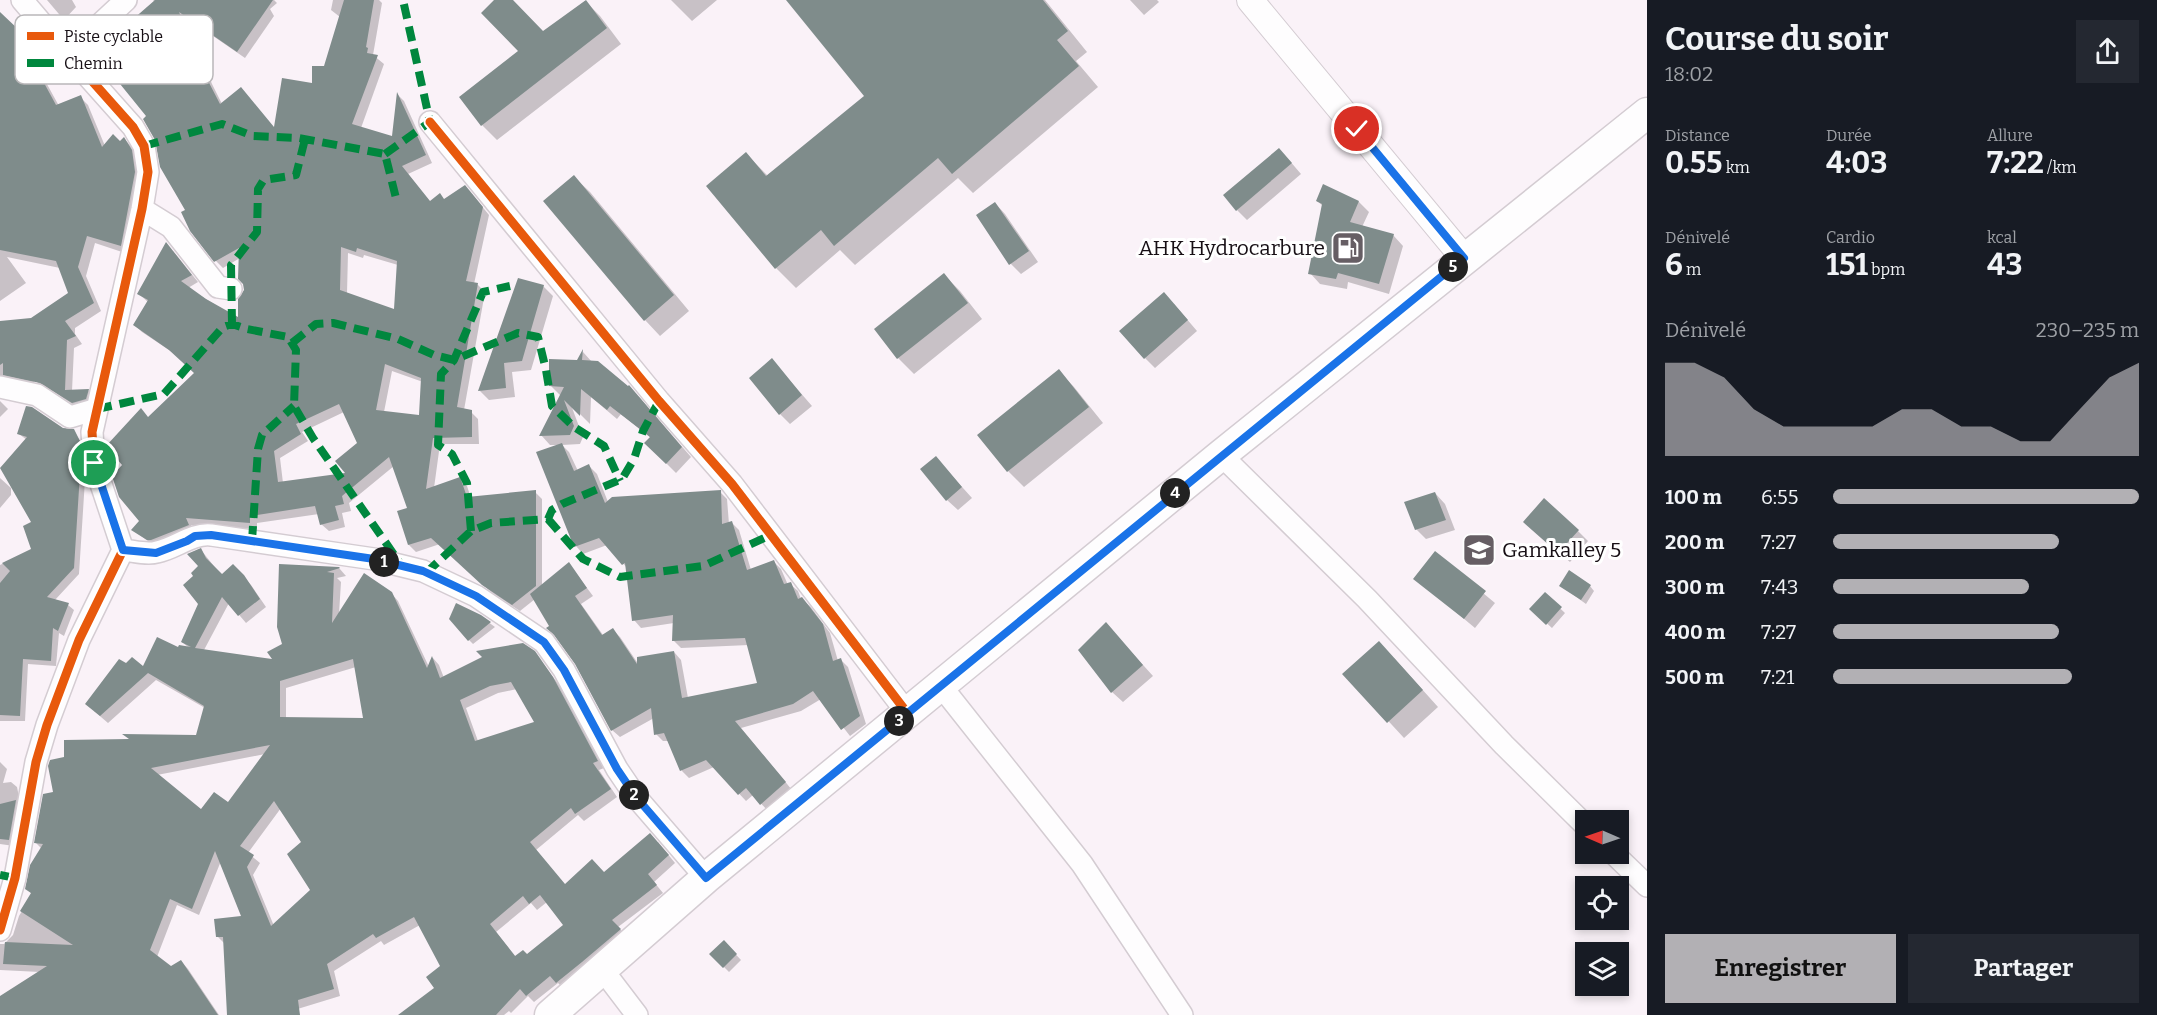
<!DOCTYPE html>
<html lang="fr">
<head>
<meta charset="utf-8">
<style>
	:root { --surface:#171b24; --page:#242831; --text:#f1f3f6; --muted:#9ea1a6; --accent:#b2b0b4 }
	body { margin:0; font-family:Bitter,serif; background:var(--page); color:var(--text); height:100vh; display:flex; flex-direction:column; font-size:22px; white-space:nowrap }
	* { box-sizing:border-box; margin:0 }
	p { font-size:20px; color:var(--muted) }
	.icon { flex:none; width:33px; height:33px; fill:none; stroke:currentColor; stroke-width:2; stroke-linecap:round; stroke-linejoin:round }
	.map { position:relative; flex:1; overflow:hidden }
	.details { display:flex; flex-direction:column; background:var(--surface); width:510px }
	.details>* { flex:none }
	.needle { width:39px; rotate:272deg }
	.controls { position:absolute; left:1575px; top:810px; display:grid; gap:12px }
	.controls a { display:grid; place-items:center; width:54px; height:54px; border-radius:0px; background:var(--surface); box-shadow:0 3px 9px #0003; font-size:30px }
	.pin { position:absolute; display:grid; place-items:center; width:51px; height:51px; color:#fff; margin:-26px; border:3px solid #fff; border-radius:50%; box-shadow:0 2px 6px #0007 }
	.km { position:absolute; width:30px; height:30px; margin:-15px; border-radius:50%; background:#222; color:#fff; font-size:16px; line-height:30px; text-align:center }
	.round { display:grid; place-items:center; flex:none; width:63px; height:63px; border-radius:0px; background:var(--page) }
	.headline { display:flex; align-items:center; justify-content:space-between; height:102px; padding:0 18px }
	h1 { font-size:33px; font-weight:700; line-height:45px }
	.stats { display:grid; grid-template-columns:repeat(3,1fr); gap:9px; height:102px; padding:6px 18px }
	.stats div { display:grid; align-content:center }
	.stats b { font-size:30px; font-weight:700 }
	.stats small { font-size:16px; font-weight:400 }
	.stats p { font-size:16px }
	.chart { height:168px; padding:12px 18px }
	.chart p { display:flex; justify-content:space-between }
	.chart svg { width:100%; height:108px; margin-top:6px; fill:var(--accent); opacity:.7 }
	.button { display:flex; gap:12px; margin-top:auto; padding:12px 18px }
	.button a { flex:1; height:69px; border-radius:0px; background:var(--accent); color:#111; font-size:24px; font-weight:700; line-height:69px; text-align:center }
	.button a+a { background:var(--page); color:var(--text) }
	ul { padding:0 18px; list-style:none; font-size:20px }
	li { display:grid; grid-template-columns:96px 72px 1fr; align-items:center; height:45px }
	li i { height:15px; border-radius:8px; background:var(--accent) }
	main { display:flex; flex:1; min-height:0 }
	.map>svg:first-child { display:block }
	.shadow { fill:#0003; fill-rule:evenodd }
	.building { fill:#7f8c8b; fill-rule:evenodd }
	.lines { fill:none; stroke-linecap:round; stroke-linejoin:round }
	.minor-casing { stroke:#d4ccd2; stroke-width:24 }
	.tertiary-casing { stroke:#d4ccd2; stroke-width:28 }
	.secondary-casing { stroke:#d4ccd2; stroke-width:33 }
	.minor { stroke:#fefdfe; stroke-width:21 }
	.tertiary { stroke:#fefdfe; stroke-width:26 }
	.secondary { stroke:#fefdfe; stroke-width:30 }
	.quiet { stroke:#00873e; stroke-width:8; stroke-dasharray:15 8; stroke-linecap:butt }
	.cycleway-casing { stroke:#fff; stroke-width:13 }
	.cycleway { stroke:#e8590c; stroke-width:9 }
	.route-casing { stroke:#fff; stroke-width:12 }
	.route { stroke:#1a73e8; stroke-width:8 }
	.labels { text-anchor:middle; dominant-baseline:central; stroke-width:6; stroke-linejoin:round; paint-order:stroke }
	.poi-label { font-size:21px; fill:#170f15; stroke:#fff; text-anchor:end }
	.key { fill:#fff; stroke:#b9b7b9; stroke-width:1.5 }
	.key-label { font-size:16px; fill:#170f15 }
</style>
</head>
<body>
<main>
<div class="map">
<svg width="1647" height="1015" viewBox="0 0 1647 1015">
	<rect width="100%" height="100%" fill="#faf2f8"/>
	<path class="shadow" d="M47 0H72L76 7 64 20Z
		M153 0H274L277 3 270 9 274 16 245 58 184 16 212 84 222 104 275 129 313 85 325 68 340 17 331 10 333 0H379L382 3 373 55 384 64 361 128 393 138 398 95 404 101 432 163 408 174 430 202 472 194 489 215 474 284 478 285 485 292 464 410 471 412 478 419 479 444H440L434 488 460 479 467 486 471 498 535 492 542 499V586L569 564 593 596 581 604 603 635 613 630 620 637 639 665 674 652 681 660 688 698 759 684 749 645 681 648 673 640 674 623 641 628 634 620 628 569 607 545 583 554 576 546 538 452 559 445H550L541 435 561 396 551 386 578 362 583 352 592 362 639 397 691 457 676 473 646 443 651 438 621 414 617 419 591 397 590 424 571 405 583 437 580 444 562 445 569 452 578 471 589 466 597 474 608 502 720 492 727 499 729 524 732 523 739 530 751 570 774 562 781 569 788 585 790 584 798 591 801 599 810 606 830 633 838 661 841 660 848 667 866 724 850 736 821 699 801 711 741 728 792 790 768 811 753 795 746 801 714 767 689 778 682 771 669 741H663L656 734 654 718 620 737 612 730 576 663 550 627 535 599 520 611 491 592 440 544 416 552 409 545 399 512 409 508 394 466 349 503 351 511 342 513 345 527 329 531 321 524 319 514 257 523V529L191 525 195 533 156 547 133 530 141 521 124 465 149 418 196 373 178 356 142 332 135 325 149 303 139 294 173 251 198 282 188 288 240 320 245 291 240 258 223 268 216 261 187 210 148 116 130 33 155 2ZM348 253 363 258 364 255 398 265 395 311 347 294ZM392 371 423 382 421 417 384 412ZM344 412 359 443 348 474 283 483 280 458 308 441 302 432Z
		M496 0H511L543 33 585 1 600 16 621 44 497 140 482 125 520 51Z
		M671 0H717L692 21Z
		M787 0H1045L1087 52 1076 61 1098 87 973 193 958 178 855 265 840 250 796 288 776 268 746 154 768 176 867 97Z
		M1130 0H1157L1159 2 1144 15Z
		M0 14 46 58 37 66 59 106 80 97 88 105 105 146 120 143 124 139 132 147 139 160 128 254 95 243 86 276 101 311 75 328V334L82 344 74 348 72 391 88 390 96 398 81 410 54 392 44 389 35 380 30 386 0 385V322L31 320 70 294 60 268 7 257 26 283 0 301Z
		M1289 160 1301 174 1247 220 1237 210Z
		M574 177 590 192 689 311 660 336 645 320Z
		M1317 201 1359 202 1369 212 1362 227 1393 235 1403 246 1389 294 1348 282 1347 289 1320 284 1310 273 1323 206Z
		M995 203 1005 214 1038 262 1021 274 1011 264Z
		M944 275 960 291 982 319 914 374 898 358 876 330Z
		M543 286 553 296 531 370 512 372 515 397 489 400 480 391Z
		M1174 304 1197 331 1155 368 1145 358Z
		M772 360 812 406 790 424 780 414Z
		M1059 371 1074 387 1103 423 1024 487 1008 471Z
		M0 401 8 409 0 417Z
		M62 429 73 431 85 448 86 464 79 574 55 600 68 605 74 610 64 636 59 633 56 666 28 664 25 721H0V565L17 557 44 577 33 523 27 440 19 434Z
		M936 458 972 498 958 510 947 500Z
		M0 478 11 488V495L0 508Z
		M1435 493 1445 504 1455 530 1426 539 1416 529Z
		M1578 531 1588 541 1570 562 1536 532Z
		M201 550 222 576 233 566 251 585 266 607 246 623 229 603 204 650 276 661 284 645 281 566 339 568 346 576 337 578 341 582 339 614 391 593 398 601 429 667 433 658 439 665 444 678 534 652 560 686 604 768 599 770 617 797 584 821 578 815 536 850 565 885 605 874 658 842 675 863 654 882 663 893 618 927 627 937 564 989 558 983 534 1002 528 996 511 1013 509 1011 504 1015H400L436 988 442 967 420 925 384 945 381 941 334 971 340 996 291 1011 295 1015H229L225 944 218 937 243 917 221 861 199 915 177 905 157 957 171 968 181 961 188 969 219 1015H0V998L40 972 0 970V944H4L13 935 19 916 32 894 27 889 42 849 36 843 197 736 205 708 156 680 108 723 94 711 126 665 143 669 179 649 189 648 182 642 200 604 195 576 200 566ZM356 667 365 720 286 719V688ZM517 689 536 723 478 741 466 708 498 693ZM265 754 228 804 202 811 157 775ZM281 808 303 842 312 891 274 926 253 875 260 863 248 853ZM547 902 565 925 527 956 516 957 496 932 531 903 537 910Z
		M1435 553 1495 603 1475 628 1415 578Z
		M1561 586H1590L1594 591 1586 604Z
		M1545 594 1565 613 1552 628 1531 609Z
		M480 616 495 627 473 644 469 640Z
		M1116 635 1153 676 1123 702 1112 692Z
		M1394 658 1438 707 1404 738 1345 674Z
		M0 762 7 769 3 783 11 782 17 787 21 807 14 846 0 844Z
		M724 942 741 960 729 972 711 954Z"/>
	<path class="building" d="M155 0H273L237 52 179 12 205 75 220 104 241 87 274 127 282 78 312 83V66H324L344 0H374L366 47 368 48 367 53 378 55 352 124 392 136 397 92 426 155 402 166 430 201 440 193 444 199 465 185 483 207 466 281 478 283 457 407 472 410V437L433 438 426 489 460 477 467 497 536 490V586L512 605 482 585 431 538 408 545 397 511 407 508 389 457 342 496 344 504 335 506 339 520 320 525 315 506 250 516V523L186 518 189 525 151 540H147L131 530 139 521 119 497 112 476 122 465 106 446 141 408 148 417 194 373 169 350 133 325 148 300 137 294 166 242 192 275 181 281 206 299 238 317V299L244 290 243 284 238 279 239 248 214 262 190 231 181 212 185 210 160 167 155 140 143 119 146 116 99 58 128 33 124 27ZM341 247 356 252 357 248 397 261 394 309 340 290ZM385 364 421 378 419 415 376 410ZM339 404 357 443 335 461 345 473 278 482 274 451 301 434 296 424Z
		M494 0H513L543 31 586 0 607 28 481 126 459 97 518 51 481 13Z
		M786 0H1043L1068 31 1057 40 1079 66 952 174 938 158 834 246 821 230 775 269 706 186 746 152 766 176 864 96Z
		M0 12 39 49 30 57 56 105 81 95 102 147 113 134 120 141 124 137 132 150 135 172 121 246 87 236 78 267 94 303 65 321 76 336 67 340 65 390 89 389 86 399 72 403 40 383 3 375V363L0 365V321L31 318 68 293 56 261 0 250Z
		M1279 148 1292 163 1236 211 1223 195Z
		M574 175 674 295 644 321 543 201Z
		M1323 184 1359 201 1350 222 1394 234 1379 284 1338 273 1336 279 1308 274 1322 204 1316 201Z
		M995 202 1029 251 1009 265 976 215Z
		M944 273 968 303 897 359 874 329Z
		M518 278 544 285 522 361 504 363 506 388 478 391Z
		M1164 292 1188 320 1144 359 1119 331Z
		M583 349 582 360 598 361 628 386 629 385 682 447 666 464 644 443 650 437 610 406 607 410 581 389 580 416 564 400 574 426 570 435 539 436 564 387 549 386V359L577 360Z
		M772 358 802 395 779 415 749 378Z
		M1059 369 1089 407 1007 472 977 435Z
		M26 406 32 407 63 428 74 429 80 441 81 457 74 568 47 597 69 603 58 631 53 628 51 661 23 659 20 716 0 715V583L10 571 2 563 31 549 23 526 31 522 0 468 27 437 17 434Z
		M562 443 574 471 589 464 605 503 612 497 721 490 722 524 732 521 747 570 774 560 784 584 791 582 798 599 802 597 823 624 833 661 841 658 860 716 841 730 813 691 793 704 735 721 786 782 760 805 746 788 738 795 706 760 680 771 664 733 654 735 651 708 611 731 575 664 554 635 546 628 549 626 530 594 569 562 587 588 575 596 602 635 613 628 637 664V657L674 651 682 698 757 683 745 638 672 641 673 615 632 621 625 563 622 565 599 538 574 547 536 452Z
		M936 456 962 487 946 501 920 469Z
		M1435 492 1446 520 1415 530 1404 502Z
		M1544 498 1579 530 1558 553 1523 522Z
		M201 548 206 558 222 574 233 564 244 575 260 599 238 616 222 597 195 648 272 659 267 652 282 644 277 627 279 564 339 567 340 568 327 572 334 573 332 623 364 573 392 592 427 668 432 656 440 678 482 657 476 651 523 643 535 651 553 677 598 761 593 763 611 789 575 814 571 808 530 842 565 884 592 859 604 872 650 833 669 855 648 874 657 885 612 920 621 929 582 962 556 983 550 976 526 996 520 989 496 1015H398L434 988 426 977 440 966 414 917 376 938 373 934 327 964 334 989 298 1000 300 1015H227L223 937H216L214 919 241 916 215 851 192 909 170 899 150 950 171 966 181 960 218 1015H0V996L47 966 3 964 5 942 73 945 20 911 31 893 25 889 30 865 43 844 34 843 43 794 53 792 48 766 50 760 64 757V740L129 739 122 734 196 735 204 706 148 673 100 716 85 704 119 659 126 663 132 657 143 666 157 637 178 647 179 645 191 647 181 642 198 604 183 585 193 576 191 573 198 566 187 554ZM353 659 363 718 280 717V681ZM511 682 534 722 475 741 460 700 490 686ZM270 745 228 802 214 792 201 809 151 768ZM274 801 301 842 287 854 310 890 271 926 247 867 254 855 240 846ZM540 895 563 925 527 954 523 950 515 956 490 924 523 896 529 904Z
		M1435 551 1486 591 1464 619 1413 579Z
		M1569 570 1591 585 1581 600 1559 586Z
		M1545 592 1562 607 1546 625 1529 609Z
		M456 603 481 615 491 622 468 641 449 619Z
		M1106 622 1143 665 1111 693 1078 650Z
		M1379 641 1423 690 1387 723 1342 674Z
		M16 800 9 840 0 839V804Z
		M724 940 737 954 723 968 709 954Z"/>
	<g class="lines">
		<g class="minor-casing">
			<path id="minor" d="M22 0 68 54 126 0
				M430 122 659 401 732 484 908 714
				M142 209 171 227 218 287 231 289
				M0 387 37 395 70 417 97 409
				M1221 455 1367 599 1504 745 1586 826
				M123 550C134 551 147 555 157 552 176 548 192 533 211 535L374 559 423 571 476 596 544 642 564 670 617 769 636 797 706 878
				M941 686 1082 864 1182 1015
				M1614 854 1647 886
				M0 930 15 878 36 762 47 725 79 640 123 550 94 463 92 432 142 209 148 172 144 146 133 127 68 54
				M602 969 637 1015"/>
		</g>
		<g class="tertiary-casing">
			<path id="tertiary" d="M1250 0 1464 258"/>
		</g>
		<g class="secondary-casing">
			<path id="secondary" d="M550 1015 706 878 1221 455 1647 113"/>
		</g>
		<use href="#minor" class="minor"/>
		<use href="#tertiary" class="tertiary"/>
		<use href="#secondary" class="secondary"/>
		<path class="quiet" d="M144 146 222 124 253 136 299 138 385 154 396 198
			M385 154 430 122 403 0
			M232 324 231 265 257 232 258 189 263 181 270 179 296 175 305 139
			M292 343 316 324 333 323 398 339 434 355 454 360 518 333 538 337 546 370 552 406 574 427 604 446 620 481
			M97 409 164 394 223 327 232 324 247 329 288 337 296 350 294 406 313 438 402 566
			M548 519 583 559 620 577 703 566 771 535
			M471 531 467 483 452 454 438 445 441 374 454 360 483 292 510 286
			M252 541 258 449 262 435 294 406
			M426 573 471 531 491 523 548 519 552 510 562 504 622 479 634 459 643 431 659 401
			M0 875 15 878"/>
		<g class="cycleway-casing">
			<path id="cycleway" d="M430 122 659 401 732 484 908 714
				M123 550C134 551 147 555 157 552 176 548 192 533 211 535L374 559 423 571 476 596 544 642 564 670 617 769 636 797 706 878
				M0 930 15 878 36 762 47 725 79 640 123 550 94 463 92 432 142 209 148 172 144 146 133 127 68 54"/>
		</g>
		<use href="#cycleway" class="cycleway"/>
	</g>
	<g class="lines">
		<g class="route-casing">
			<path id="route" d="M94 463 123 550 156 553 187 541 195 536 211 535 374 559 423 571 476 596 544 642 564 670 617 769 636 797 706 878 1464 258 1357 129"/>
		</g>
		<use href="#route" class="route"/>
	</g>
	<defs>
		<g id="fuel-square" transform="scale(1.725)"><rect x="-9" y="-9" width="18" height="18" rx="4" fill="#665e64" stroke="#fff"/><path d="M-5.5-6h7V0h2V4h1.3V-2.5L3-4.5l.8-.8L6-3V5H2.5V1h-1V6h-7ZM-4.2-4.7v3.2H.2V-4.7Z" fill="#fff"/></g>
		<g id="school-square" transform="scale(1.725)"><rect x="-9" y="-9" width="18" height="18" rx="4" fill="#665e64" stroke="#fff"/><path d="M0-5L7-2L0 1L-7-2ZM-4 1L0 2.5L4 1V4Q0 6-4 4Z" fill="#fff"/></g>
	</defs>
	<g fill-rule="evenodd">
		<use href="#fuel-square" x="1348" y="248"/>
		<use href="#school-square" x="1479" y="550"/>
	</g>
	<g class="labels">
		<g class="poi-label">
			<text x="1325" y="248">AHK Hydrocarbure</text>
			<text x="1502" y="550" text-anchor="start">Gamkalley 5</text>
		</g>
	</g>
	<rect x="15" y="15" width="198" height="69" rx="9" class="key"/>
	<rect x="27" y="32" width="27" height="8" fill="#e8590c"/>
	<rect x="27" y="59" width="27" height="8" fill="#00873e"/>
	<g class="key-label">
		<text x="64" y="42">Piste cyclable</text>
		<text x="64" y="69">Chemin</text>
	</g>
</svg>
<div class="controls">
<a><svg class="needle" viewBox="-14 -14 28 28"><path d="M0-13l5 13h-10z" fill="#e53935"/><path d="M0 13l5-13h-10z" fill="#9ea1a6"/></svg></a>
<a><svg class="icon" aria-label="locate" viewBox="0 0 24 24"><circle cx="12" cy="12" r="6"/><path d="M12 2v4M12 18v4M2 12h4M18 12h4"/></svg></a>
<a><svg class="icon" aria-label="layers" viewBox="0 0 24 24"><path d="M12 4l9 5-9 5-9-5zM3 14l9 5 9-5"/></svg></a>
</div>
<div class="pin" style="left:94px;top:463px;background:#1e9e55"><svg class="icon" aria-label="arrive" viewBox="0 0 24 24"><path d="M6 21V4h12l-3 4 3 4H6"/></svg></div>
<div class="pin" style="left:1357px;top:129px;background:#d93025"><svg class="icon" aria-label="check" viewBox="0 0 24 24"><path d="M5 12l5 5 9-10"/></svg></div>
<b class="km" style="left:384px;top:562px">1</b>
<b class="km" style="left:634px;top:795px">2</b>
<b class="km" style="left:899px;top:721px">3</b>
<b class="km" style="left:1175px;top:493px">4</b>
<b class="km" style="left:1453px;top:267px">5</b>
</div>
<section class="details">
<div class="headline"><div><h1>Course du soir</h1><p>18:02</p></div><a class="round"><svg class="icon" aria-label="share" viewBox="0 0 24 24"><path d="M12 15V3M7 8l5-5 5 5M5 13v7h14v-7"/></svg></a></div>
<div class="stats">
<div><p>Distance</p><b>0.55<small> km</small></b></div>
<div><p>Durée</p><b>4:03</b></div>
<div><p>Allure</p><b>7:22<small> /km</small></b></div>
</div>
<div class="stats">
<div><p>Dénivelé</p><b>6<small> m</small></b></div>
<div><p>Cardio</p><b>151<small> bpm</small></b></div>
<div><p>kcal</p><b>43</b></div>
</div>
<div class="chart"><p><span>Dénivelé</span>230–235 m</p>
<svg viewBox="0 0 160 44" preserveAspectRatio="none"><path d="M0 44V6L10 6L20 12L30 25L40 32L50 32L60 32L70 32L80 25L90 25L100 32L110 32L120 38L130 38L140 25L150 12L160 6V44z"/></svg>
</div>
<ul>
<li><b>100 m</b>6:55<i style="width:100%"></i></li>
<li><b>200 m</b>7:27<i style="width:74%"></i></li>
<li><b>300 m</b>7:43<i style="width:64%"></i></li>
<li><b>400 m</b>7:27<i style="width:74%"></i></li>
<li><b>500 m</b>7:21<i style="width:78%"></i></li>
</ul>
<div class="button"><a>Enregistrer</a><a>Partager</a></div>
</section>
</main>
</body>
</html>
